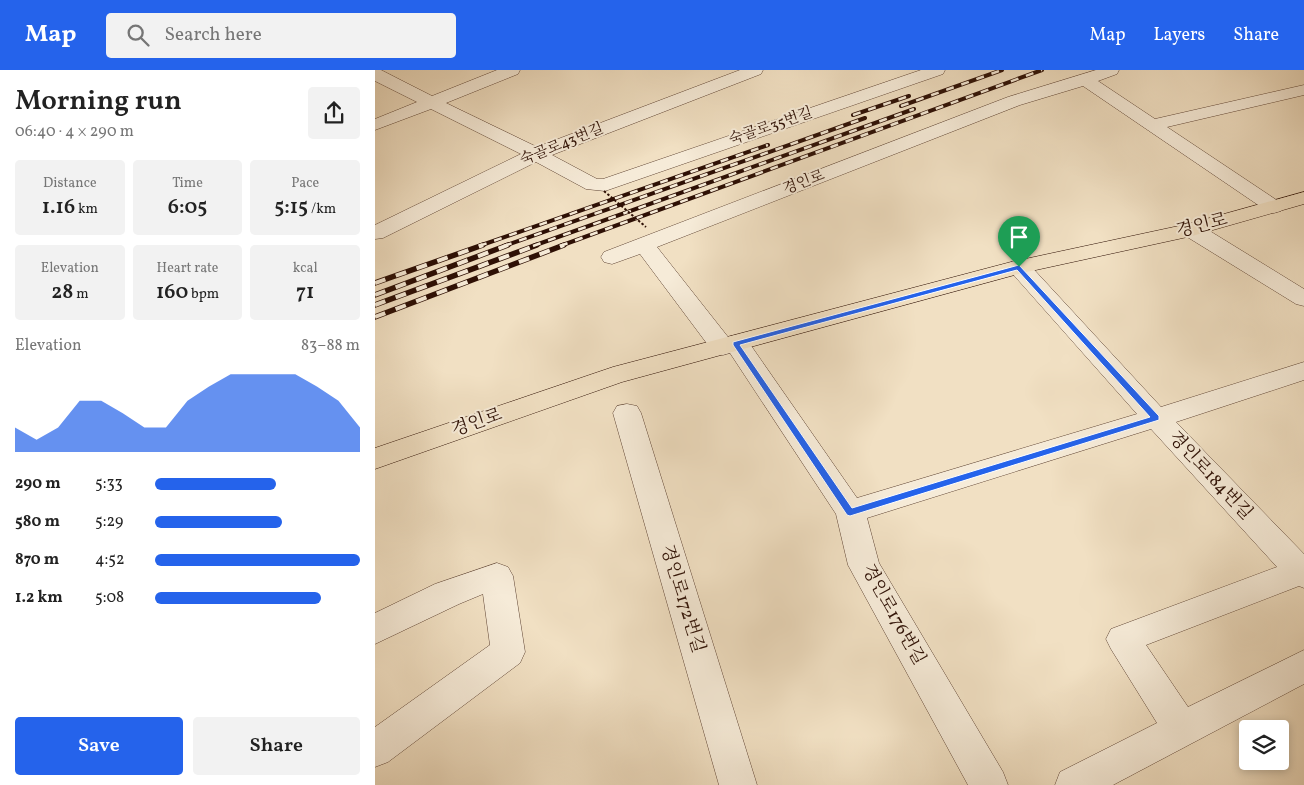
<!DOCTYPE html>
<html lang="en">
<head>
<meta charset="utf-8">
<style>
	:root { --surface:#fff; --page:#f2f2f2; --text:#222; --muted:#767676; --accent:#2563eb }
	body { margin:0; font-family:Vollkorn,"Noto Serif KR",serif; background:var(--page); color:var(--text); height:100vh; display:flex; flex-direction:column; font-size:19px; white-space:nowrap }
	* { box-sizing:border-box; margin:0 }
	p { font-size:16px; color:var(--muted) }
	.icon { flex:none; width:28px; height:28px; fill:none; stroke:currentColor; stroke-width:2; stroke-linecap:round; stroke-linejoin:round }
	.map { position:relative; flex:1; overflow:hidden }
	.sheet { display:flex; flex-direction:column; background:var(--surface); width:375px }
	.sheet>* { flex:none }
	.controls { position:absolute; left:864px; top:650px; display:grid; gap:10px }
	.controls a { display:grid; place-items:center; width:50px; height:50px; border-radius:5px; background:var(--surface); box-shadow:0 2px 8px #0003; font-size:25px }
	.pin { position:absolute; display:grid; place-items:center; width:42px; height:42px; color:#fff; margin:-51px -21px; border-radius:50% 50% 50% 0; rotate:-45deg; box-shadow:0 0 5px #0007 }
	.pin .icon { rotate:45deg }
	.round { display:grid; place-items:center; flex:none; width:52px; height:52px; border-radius:5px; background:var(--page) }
	.overview { display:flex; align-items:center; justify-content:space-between; height:85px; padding:0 15px }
	h1 { font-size:28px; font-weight:600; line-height:38px }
	.figures { display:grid; grid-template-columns:repeat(3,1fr); gap:8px; height:85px; padding:5px 15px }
	.figures div { display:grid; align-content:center; border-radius:5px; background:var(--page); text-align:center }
	.figures b { font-size:21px; font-weight:600 }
	.figures small { font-size:14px; font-weight:400 }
	.figures p { font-size:14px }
	.chart { height:140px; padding:10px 15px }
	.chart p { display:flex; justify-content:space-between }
	.chart svg { width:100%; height:90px; margin-top:5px; fill:var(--accent); opacity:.7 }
	.primary-button { display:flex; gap:10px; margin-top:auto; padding:10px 15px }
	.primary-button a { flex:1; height:58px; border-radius:5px; background:var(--accent); color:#fff; font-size:20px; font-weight:600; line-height:58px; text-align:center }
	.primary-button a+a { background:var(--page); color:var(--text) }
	ul { padding:0 15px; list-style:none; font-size:16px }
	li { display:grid; grid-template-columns:80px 60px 1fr; align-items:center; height:38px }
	li i { height:12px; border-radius:6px; background:var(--accent) }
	header { display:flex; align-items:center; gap:30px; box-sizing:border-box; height:70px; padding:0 25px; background:var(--accent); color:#fff }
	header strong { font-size:24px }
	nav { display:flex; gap:28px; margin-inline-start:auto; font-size:18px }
	.search { width:350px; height:45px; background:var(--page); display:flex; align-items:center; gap:12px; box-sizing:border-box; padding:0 18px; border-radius:5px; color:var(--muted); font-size:19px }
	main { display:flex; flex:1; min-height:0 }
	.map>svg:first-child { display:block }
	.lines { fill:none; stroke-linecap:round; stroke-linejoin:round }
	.minor-casing { stroke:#5f4434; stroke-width:1 }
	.major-casing { stroke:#2e1005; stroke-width:1 }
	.minor { fill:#f6ebd8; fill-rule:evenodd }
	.major { fill:#f1e0c3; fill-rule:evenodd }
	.rail-far1-casing { stroke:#2e1005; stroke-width:4 }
	.rail-casing { stroke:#2e1005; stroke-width:5.5 }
	.rail-far1 { stroke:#f6ebd8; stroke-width:2.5; stroke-dasharray:8; stroke-linecap:butt }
	.rail { stroke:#f6ebd8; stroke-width:4; stroke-dasharray:11; stroke-linecap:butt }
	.path-bridge { stroke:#2e1005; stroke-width:2; stroke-dasharray:2.5 2; stroke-linecap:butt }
	.route { fill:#2563eb; stroke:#fff; fill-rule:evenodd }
	.labels { text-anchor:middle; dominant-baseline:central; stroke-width:4; stroke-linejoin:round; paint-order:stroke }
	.far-street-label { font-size:15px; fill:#2e1005; stroke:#f6ebd8 }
	.street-label { font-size:18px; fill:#2e1005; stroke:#f6ebd8 }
</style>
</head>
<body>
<header>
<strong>Map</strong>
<div class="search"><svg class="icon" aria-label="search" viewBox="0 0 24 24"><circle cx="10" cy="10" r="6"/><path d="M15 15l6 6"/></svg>Search here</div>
<nav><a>Map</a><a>Layers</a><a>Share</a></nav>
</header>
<main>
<section class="sheet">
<div class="overview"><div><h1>Morning run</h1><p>06:40 · 4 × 290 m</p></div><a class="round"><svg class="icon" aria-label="share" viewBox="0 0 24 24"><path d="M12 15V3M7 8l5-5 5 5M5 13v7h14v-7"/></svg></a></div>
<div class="figures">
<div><p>Distance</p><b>1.16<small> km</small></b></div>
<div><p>Time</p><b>6:05</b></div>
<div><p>Pace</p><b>5:15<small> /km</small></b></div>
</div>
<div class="figures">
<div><p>Elevation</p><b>28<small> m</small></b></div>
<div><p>Heart rate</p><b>160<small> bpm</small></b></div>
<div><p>kcal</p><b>71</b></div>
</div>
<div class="chart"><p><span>Elevation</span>83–88 m</p>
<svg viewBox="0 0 160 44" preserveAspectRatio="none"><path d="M0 44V32L10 38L20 32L30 19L40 19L50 25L60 32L70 32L80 19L90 12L100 6L110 6L120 6L130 6L140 12L150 19L160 32V44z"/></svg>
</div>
<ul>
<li><b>290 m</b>5:33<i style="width:59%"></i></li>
<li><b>580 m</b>5:29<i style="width:62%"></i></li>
<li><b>870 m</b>4:52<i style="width:100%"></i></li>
<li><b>1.2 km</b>5:08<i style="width:81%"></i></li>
</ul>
<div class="primary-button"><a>Save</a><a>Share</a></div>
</section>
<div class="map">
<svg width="929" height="715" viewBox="0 0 929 715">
	<rect width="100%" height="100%" fill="#f1e0c3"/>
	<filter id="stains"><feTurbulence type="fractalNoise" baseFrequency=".004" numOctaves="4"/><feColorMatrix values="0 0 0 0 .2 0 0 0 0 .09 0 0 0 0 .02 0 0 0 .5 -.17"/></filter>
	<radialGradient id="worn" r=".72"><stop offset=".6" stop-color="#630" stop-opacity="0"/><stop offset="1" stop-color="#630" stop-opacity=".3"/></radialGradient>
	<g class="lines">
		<g class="minor-casing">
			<path id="minor" d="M0 0H6L57 26 122 0H145L143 4 71 33 162 77 365 0H388L386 4 177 85 222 109H228L546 0H570L568 4 230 121 211 119 161 92 8 168 0 169V155L146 84 56 39 0 60V49L42 32 0 11Z
				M721 0H744L742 4 723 11 780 49 929 15V25L792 57 906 133 909 137 906 141 899 143 892 141 708 16 645 35 282 177 353 267 361 265 370 267 482 428 762 344 636 202 633 197 636 192 644 190 652 192 786 337 929 292V310L801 352 929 484V518L924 516 771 575 813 637 929 580V614L738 715H680L685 702 782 653 736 579 731 569 736 559 902 497 776 359 492 448 504 493 628 702 633 715H593L473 495 461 444 355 283 348 285 339 283 265 184 237 194 229 192 226 187 229 182 633 27Z
				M817 154 825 155 929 219V236L921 234 809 165 806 160 809 155Z
				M252 334 262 336 266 343 382 715H344L238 343 242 336Z
				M122 493 133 497 138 506 150 582 145 593 13 692 0 697V657L115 575 108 524 84 534 0 574V543L60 514Z"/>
		</g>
		<g class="major-casing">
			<path id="major" d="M929 122V134L817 166 647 203 247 312 0 399V378L238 297 636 192 813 154Z"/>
		</g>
		<use href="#minor" class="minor"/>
		<use href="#major" class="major"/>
		<g class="rail-far1-casing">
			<path id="rail-far1" d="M526 36 627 0
				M478 45 534 26
				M104 176 393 75
				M129 176 490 48
				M158 176 539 39
				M185 176 667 0"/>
		</g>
		<g class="rail-casing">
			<path id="rail" d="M0 213 108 175
				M0 225 133 175
				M0 235 162 175
				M0 247 189 175"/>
		</g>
		<use href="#rail-far1" class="rail-far1"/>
		<use href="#rail" class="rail"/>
		<path class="path-bridge" d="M229 121 271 157"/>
	</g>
	<path class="route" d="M644 195 784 346V350L475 446 472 445 358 275V272ZM642 200 775 347 477 438 365 275Z"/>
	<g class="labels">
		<g class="far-street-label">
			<text transform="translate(396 57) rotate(-19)">숙골로35번길</text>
			<text transform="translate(187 75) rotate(-22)">숙골로43번길</text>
			<text transform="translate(429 113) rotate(-21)">경인로</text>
		</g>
		<g class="street-label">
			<text transform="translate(827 156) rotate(-14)">경인로</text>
			<text transform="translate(102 353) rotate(-19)">경인로</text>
			<text transform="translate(835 406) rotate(47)">경인로184번길</text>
			<text transform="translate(307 529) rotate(73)">경인로172번길</text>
			<text transform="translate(518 545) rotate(61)">경인로176번길</text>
		</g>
	</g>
	<rect width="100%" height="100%" filter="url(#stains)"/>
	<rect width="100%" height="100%" fill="url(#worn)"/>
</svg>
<div class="controls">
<a><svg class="icon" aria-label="layers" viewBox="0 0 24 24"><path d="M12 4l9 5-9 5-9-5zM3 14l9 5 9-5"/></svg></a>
</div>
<div class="pin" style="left:644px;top:197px;background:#1e9e55"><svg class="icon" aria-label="arrive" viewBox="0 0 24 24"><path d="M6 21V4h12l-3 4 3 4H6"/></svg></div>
</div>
</main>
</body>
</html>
